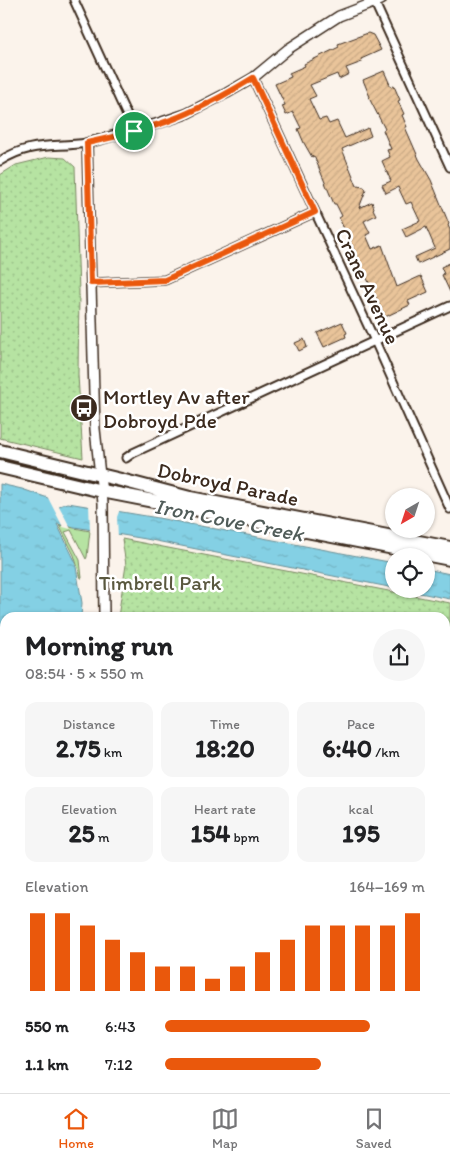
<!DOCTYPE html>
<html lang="en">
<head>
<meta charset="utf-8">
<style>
	:root { --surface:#fff; --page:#f6f6f6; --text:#202124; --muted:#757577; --line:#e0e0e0; --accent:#ea580c }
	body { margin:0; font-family:Itim,sans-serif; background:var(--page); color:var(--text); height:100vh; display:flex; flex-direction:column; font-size:19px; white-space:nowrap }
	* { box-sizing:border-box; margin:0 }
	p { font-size:16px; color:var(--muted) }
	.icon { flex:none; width:28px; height:28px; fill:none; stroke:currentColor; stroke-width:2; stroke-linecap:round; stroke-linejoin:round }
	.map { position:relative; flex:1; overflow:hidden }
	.drawer { position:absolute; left:0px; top:612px; width:450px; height:481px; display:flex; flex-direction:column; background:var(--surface); border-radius:15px 15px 0 0; box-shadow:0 1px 4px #0004 }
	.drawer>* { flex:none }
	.needle { width:32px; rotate:219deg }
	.controls { position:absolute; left:385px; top:488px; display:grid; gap:10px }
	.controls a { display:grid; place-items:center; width:50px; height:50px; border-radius:50%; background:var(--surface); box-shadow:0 1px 4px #0004; font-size:25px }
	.pin { position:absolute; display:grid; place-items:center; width:42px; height:42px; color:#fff; margin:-21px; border:2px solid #fff; border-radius:50%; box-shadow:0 1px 5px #0007 }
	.round { display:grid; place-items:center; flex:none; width:52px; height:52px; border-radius:26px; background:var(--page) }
	.overview { display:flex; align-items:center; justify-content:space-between; height:85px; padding:0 25px }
	h1 { font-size:28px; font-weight:700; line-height:38px }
	.stats { display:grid; grid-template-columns:repeat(3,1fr); gap:8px; height:85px; padding:5px 25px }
	.stats div { display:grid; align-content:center; border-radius:12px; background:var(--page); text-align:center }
	.stats b { font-size:25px; font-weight:700 }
	.stats small { font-size:14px; font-weight:400 }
	.stats p { font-size:14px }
	.chart { height:140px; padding:10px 25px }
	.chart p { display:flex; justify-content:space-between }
	.chart svg { width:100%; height:90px; margin-top:5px; stroke:var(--accent); stroke-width:6 }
	ul { padding:0 25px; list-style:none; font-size:16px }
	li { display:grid; grid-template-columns:80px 60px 1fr; align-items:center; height:38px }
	li i { height:12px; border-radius:6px; background:var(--accent) }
	.dock { display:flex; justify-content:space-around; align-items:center; height:70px; border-top:1px solid var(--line); background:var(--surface); font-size:14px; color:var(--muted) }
	.dock a { display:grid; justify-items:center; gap:2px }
	.dock .current { color:var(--accent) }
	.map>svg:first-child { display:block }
	.green { fill:#b6e3a2; stroke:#788660 }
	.park { fill:url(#park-dots); stroke:#788660 }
	.water { fill:url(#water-ripples); stroke:#678e95 }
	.pier { fill:#fbf3eb }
	.building { fill:url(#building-hatch); stroke:#3b2a1e }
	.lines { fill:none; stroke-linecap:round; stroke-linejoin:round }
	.street-casing { stroke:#3b2a1e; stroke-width:11 }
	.secondary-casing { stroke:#3b2a1e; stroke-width:12 }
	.highway-casing { stroke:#3b2a1e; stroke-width:16 }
	.street { stroke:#fff; stroke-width:7 }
	.secondary { stroke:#fff; stroke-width:9 }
	.highway { stroke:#fff; stroke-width:12 }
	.route-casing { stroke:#fff; stroke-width:10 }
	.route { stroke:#ea580c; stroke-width:6 }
	.labels { text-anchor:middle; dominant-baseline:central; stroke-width:5; stroke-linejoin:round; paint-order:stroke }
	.street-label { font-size:21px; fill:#3b2a1e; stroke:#fff }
	.poi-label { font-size:21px; fill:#3b2a1e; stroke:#fff; text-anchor:start }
	.park-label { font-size:21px; fill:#5a583f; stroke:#fff }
	.water-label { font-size:22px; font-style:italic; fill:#515c59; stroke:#fff }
</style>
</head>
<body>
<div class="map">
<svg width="450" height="1093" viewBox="0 0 450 1093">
	<defs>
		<pattern id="park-dots" width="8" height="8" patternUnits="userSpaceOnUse" patternTransform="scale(1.25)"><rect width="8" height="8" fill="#b6e3a2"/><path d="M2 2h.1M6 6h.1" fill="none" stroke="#9dc38b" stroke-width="1.8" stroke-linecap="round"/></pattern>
		<pattern id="water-ripples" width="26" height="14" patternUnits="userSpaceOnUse" patternTransform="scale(1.25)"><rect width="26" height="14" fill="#84d0e4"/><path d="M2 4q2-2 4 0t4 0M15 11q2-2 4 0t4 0" fill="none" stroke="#73b3c3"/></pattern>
		<pattern id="building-hatch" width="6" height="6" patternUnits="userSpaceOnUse" patternTransform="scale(1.25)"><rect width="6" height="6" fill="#e9c49a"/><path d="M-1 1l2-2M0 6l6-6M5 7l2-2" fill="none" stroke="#c9a984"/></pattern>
	</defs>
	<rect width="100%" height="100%" fill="#fbf3eb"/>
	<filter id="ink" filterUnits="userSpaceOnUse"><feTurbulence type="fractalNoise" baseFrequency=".02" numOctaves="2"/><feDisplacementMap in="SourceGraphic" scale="10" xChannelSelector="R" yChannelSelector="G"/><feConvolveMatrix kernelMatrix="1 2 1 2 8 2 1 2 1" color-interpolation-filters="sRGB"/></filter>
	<g filter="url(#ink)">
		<path class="green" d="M59 525 90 531 87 557 86 559 71 530 65 532 80 560 82 578H81L74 555Z"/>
		<path class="park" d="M49 157 65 158 75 167 79 292 78 375 83 458 0 438V175L16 165Z
			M122 539 450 603V881L445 884V618L118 617 126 565Z
			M5 774V832L0 830V777Z"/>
		<path class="water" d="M0 484 22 489 48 498 56 507 68 503 158 518 394 563V588L146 539 57 524 75 561 82 603 81 617 5 618V742L0 745Z
			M426 569 450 574V599L400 589H426Z"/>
		<path class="pier" d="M48 496 56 505 58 504 71 529 63 527 47 496Z
			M89 504 120 509 117 517 118 537 90 532Z"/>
		<path class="building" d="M368 33 373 35 381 50 361 59 362 62 346 68 349 74 339 79 337 74 310 85 316 96 309 99 319 120 326 118 329 124 337 121 345 138 368 128 371 136 342 149 357 186 364 187 366 190 359 208 372 202 374 208 373 209 376 215 364 221 370 233 366 235 372 249 382 245 397 287 421 276 428 292 408 301 410 305 385 317 339 218 342 216 336 204H334L314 156 312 157 304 143 298 129 301 128 293 112 286 115 282 106 285 105 275 84 291 77 289 73 305 66 304 64 339 47 338 44Z
			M384 71 391 87 394 86 400 100 398 101 404 114 402 115 407 127H405L419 159 431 180 449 224 448 225 450 230V249L418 264 415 257 435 248 426 227 406 237 402 229 420 221 411 202 406 204 398 187 386 193 382 185 391 181 382 161 390 157 387 150 391 149 383 130 385 129 369 98 370 97 363 80Z
			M450 263V292L442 275 444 274 441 267Z
			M342 322 347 333 345 334 346 337 324 347 317 333Z
			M304 339 307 347 299 351 295 343Z"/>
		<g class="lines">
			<g class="street-casing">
				<path id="street" d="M74 0 134 131
					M375 3 450 167
					M253 78 375 341 450 509
					M0 161C31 141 53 148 87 143
					M91 283 165 280 315 212
					M126 458 133 453 450 306
					M0 842 5 844
					M445 894 450 892
					M445 947 450 949
					M0 997 5 999
					M262 1089 276 1093
					M65 1093 67 1089
					M303 1093 305 1089"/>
			</g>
			<g class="secondary-casing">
				<path id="secondary" d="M104 618 103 503 95 429 87 143 156 124 186 114 227 93 253 78 288 49 339 16 381 0
					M0 769 5 767"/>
			</g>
			<g class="highway-casing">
				<path id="highway" d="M0 451 121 480 190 498 450 548
					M0 467 102 491 450 559"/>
			</g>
			<use href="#street" class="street"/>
			<use href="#secondary" class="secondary"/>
			<use href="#highway" class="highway"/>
		</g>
	</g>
	<g class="lines" filter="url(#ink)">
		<g class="route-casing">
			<path id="route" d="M253 78 315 212 165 280 91 283 87 143C119 136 158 127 188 113 210 103 232 91 253 78Z"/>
		</g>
		<use href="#route" class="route"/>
	</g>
	<defs>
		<g id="bus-disc" transform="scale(1.4375)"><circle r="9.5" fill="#3b2a1e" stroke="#fff"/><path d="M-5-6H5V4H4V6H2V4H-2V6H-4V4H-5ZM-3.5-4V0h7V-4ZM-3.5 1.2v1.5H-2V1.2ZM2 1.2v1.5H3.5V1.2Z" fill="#fff"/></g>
	</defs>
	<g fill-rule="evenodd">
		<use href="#bus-disc" x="84" y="408"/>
	</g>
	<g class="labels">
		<g class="street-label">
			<text transform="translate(368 286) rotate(65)">Crane Avenue</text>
			<text transform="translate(228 484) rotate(12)">Dobroyd Parade</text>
		</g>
		<g class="poi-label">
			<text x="103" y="396">Mortley Av after<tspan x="103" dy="24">Dobroyd Pde</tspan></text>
		</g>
		<g class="park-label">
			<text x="160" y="582">Timbrell Park</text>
		</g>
		<g class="water-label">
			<text transform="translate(229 520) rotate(11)">Iron Cove Creek</text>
		</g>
	</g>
</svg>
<div class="controls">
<a><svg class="needle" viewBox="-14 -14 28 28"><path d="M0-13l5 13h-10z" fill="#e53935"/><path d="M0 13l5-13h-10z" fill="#757577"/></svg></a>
<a><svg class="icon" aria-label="locate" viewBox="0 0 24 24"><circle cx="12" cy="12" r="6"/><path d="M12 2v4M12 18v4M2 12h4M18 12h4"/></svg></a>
</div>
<div class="pin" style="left:134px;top:131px;background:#1e9e55"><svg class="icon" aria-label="arrive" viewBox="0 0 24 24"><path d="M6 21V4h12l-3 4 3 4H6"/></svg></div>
<section class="drawer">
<div class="overview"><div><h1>Morning run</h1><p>08:54 · 5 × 550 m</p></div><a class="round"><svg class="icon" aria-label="share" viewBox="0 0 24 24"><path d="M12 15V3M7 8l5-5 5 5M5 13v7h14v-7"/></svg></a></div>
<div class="stats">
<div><p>Distance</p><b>2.75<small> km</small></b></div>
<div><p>Time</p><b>18:20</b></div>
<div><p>Pace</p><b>6:40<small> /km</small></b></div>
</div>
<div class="stats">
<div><p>Elevation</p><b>25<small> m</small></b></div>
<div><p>Heart rate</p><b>154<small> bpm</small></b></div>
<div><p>kcal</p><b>195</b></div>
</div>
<div class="chart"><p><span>Elevation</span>164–169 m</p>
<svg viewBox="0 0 160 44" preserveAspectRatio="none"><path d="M5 44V6M15 44V6M25 44V12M35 44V19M45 44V25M55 44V32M65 44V32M75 44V38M85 44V32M95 44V25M105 44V19M115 44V12M125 44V12M135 44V12M145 44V12M155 44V6"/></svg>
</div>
<ul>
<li><b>550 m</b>6:43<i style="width:79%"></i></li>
<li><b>1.1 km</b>7:12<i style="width:60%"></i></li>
</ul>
</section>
</div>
<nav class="dock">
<a class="current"><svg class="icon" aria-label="home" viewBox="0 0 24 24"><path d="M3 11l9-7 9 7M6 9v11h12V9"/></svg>Home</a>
<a><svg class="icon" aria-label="map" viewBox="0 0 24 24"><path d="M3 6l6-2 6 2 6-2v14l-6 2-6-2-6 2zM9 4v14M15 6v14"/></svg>Map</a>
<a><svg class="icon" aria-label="saved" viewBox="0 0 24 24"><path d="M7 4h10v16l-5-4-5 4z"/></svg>Saved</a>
</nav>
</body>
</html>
